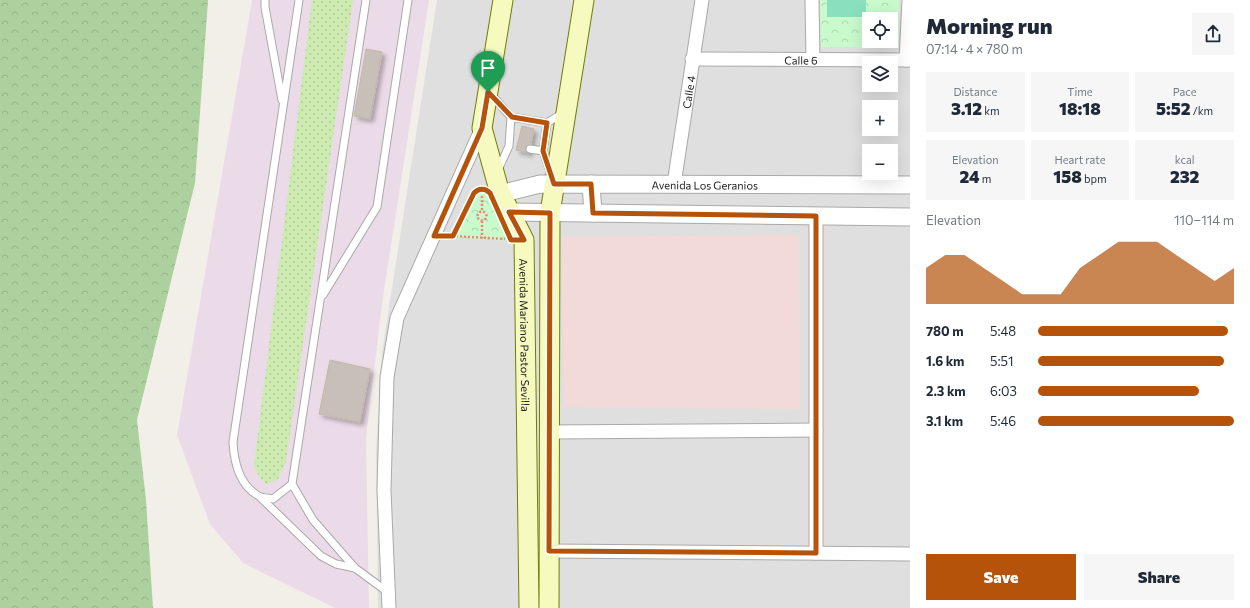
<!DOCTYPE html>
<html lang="en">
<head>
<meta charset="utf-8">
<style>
	:root { --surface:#fff; --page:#f6f6f7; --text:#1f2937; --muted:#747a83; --accent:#b45309 }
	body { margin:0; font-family:Commissioner,sans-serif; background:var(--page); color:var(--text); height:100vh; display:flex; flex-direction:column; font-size:15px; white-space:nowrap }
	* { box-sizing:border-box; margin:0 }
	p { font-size:13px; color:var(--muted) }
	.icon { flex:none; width:22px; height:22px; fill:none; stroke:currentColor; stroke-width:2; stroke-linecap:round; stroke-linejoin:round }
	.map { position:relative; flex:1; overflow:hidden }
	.side { display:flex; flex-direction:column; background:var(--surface); width:340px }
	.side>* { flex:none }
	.controls { position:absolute; left:862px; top:12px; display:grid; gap:8px }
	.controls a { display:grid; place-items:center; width:36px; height:36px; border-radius:0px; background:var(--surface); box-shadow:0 4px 16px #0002; font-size:20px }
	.pin { position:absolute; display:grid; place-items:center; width:34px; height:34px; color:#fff; margin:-41px -17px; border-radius:50% 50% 50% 0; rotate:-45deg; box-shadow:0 0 4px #0007 }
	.pin .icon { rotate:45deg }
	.round { display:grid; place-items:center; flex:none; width:42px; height:42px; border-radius:0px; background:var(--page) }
	.overview { display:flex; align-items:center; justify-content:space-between; height:68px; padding:0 16px }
	h1 { font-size:22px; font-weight:800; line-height:30px }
	.figures { display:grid; grid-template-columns:repeat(3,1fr); gap:6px; height:68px; padding:4px 16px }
	.figures div { display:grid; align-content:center; border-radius:0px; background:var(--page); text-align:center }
	.figures b { font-size:17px; font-weight:800 }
	.figures small { font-size:11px; font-weight:400 }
	.figures p { font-size:11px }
	.chart { height:112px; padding:8px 16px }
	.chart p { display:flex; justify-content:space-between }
	.chart svg { width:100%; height:72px; margin-top:4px; fill:var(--accent); opacity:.7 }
	.primary-button { display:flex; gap:8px; margin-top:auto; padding:8px 16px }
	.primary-button a { flex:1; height:46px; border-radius:0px; background:var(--accent); color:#fff; font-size:16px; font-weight:800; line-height:46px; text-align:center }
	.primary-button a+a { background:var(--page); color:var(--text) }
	ul { padding:0 16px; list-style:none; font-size:13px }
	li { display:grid; grid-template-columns:64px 48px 1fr; align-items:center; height:30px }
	li i { height:10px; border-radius:5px; background:var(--accent) }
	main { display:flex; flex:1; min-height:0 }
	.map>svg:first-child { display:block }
	.residential { fill:#e0dfdf; fill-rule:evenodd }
	.commercial { fill:#f2dad9 }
	.industrial { fill:#ebdbe8 }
	.grass { fill:url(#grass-dots) }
	.forest { fill:url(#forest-crowns) }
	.park { fill:url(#park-crowns); fill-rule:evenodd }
	.pitch { fill:#88e0be }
	.building { fill:#c7bfb8; stroke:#c4b6ab; filter:url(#shadow) }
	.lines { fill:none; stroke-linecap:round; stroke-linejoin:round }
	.service-casing { stroke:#a9a9a9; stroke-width:9 }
	.minor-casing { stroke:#a9a9a9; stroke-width:15 }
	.tertiary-casing { stroke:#a9a9a9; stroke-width:19 }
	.secondary-casing { stroke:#707d05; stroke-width:21 }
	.path { stroke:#fa8072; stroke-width:2.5; stroke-dasharray:2 2; stroke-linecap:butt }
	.service { stroke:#fff; stroke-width:7 }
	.minor { stroke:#fff; stroke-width:13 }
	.tertiary { stroke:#fff; stroke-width:17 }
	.secondary { stroke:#f7fabf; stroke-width:19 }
	.route-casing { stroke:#fff; stroke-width:8 }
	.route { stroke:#b45309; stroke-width:5 }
	.labels { text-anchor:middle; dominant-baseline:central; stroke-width:3; stroke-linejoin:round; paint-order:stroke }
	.street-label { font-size:11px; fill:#222; stroke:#fff }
</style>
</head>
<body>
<main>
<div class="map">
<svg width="910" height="608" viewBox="0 0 910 608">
	<defs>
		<pattern id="grass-dots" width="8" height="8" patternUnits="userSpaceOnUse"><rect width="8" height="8" fill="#cdebb0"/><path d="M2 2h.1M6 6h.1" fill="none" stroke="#b0c997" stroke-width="1.8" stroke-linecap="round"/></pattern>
		<pattern id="forest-crowns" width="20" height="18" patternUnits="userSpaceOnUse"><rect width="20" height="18" fill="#add19e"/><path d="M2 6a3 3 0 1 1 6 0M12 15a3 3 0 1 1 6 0" fill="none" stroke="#95b388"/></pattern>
		<pattern id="park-crowns" width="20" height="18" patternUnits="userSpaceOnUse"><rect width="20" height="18" fill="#c8facc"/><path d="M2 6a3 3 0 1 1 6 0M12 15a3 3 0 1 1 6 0" fill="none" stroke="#acd6af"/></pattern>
		<filter id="shadow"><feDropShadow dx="3.5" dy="3.5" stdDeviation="2" flood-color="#0004"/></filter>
	</defs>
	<rect width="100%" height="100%" fill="#f2efe9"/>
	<path class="residential" d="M437 0H910V608H378L376 450 382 352ZM869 19H891V41H869ZM869 63H891V85H869ZM869 107H891V129H869ZM869 151H891V173H869Z"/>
	<path class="commercial" d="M799 235 800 409 564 407 562 237Z"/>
	<path class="industrial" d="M252 0H429L382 304 366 438 369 608H335L243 563 210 524 177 435Z"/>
	<path class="grass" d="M312 0H353L286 461 278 479 267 484 260 478 254 466Z"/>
	<path class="forest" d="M0 0H208L195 183 137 420 146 500 153 608H0Z"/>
	<path class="park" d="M820 0H899V47H821ZM869 19H891V41H869Z
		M478 187H482L490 190 515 241 449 238 472 192Z"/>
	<path class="pitch" d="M827 0H866V17H827Z"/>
	<path class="building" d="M366 49 382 52 370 119 354 116Z
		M522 126 534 129 529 153 516 150Z
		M330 360 370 369 360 422 319 414Z"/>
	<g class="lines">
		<g class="service-casing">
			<path id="service" d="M265 0V7L282 100
				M299 0 233 442C234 461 239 484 257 495 261 498 268 498 273 499L292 484 366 0
				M490 93 511 117 509 146 498 170
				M511 117 547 123
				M530 149 543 151
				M551 174 543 151 547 123 563 113
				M323 295 377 207 408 0
				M292 484 313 520 355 568 389 593
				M260 497 321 556 336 564 355 568"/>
		</g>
		<g class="minor-casing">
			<g id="minor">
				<path d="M812 0 813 60"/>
				<path id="s1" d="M692 59 910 60"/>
				<path d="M906 60 909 0"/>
				<path id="s2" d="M674 184 702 0"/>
				<path d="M816 216V553"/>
				<path d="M549 432 816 430"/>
				<path d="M549 551 910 554"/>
				<path d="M389 608 384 490 387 377 397 318 482 128"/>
			</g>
		</g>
		<g class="tertiary-casing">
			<g id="tertiary">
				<path d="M591 184 593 213"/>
				<path id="s3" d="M500 194 540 184 910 185"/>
				<path d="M509 212 910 217"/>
			</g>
		</g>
		<g class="secondary-casing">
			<g id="secondary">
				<path id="s4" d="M503 0 482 128 499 190 524 240 529 608"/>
				<path d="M549 608 550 213 584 0"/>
			</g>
		</g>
		<path class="path" d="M482 196V211
			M477.5 216a4.5 4.5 0 1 1 9 0a4.5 4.5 0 1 1-9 0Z
			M482 221V238
			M452 236 505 239
			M453 236 474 193 482 189"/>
		<use href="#service" class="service"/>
		<use href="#minor" class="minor"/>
		<use href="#tertiary" class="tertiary"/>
		<use href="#secondary" class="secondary"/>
	</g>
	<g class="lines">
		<g class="route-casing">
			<path id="route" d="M488 92 512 117 547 123 543 151 554 184H591L593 213 816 216V553L549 551 550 213 509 212 524 240H511L490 193C485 188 479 188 474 193L453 236H434L482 128Z"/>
		</g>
		<use href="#route" class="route"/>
	</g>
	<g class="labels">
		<g class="street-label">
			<text stroke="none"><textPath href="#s1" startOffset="109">Calle 6</textPath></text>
			<text stroke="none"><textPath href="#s2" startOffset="93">Calle 4</textPath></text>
			<text stroke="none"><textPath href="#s3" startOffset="206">Avenida Los Geranios</textPath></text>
			<text stroke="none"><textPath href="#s4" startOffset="345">Avenida Mariano Pastor Sevilla</textPath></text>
		</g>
	</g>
</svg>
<div class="controls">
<a><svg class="icon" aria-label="locate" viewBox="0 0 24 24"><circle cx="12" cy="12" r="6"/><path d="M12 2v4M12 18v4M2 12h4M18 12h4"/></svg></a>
<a><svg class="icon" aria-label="layers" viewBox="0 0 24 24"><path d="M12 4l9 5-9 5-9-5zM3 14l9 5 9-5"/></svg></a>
<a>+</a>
<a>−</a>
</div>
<div class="pin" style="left:488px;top:92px;background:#1e9e55"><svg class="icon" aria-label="arrive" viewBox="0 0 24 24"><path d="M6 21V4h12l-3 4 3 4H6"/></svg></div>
</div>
<section class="side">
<div class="overview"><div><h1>Morning run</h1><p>07:14 · 4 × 780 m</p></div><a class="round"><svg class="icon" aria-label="share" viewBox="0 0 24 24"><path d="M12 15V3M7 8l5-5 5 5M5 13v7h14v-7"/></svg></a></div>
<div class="figures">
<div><p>Distance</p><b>3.12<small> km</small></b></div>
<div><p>Time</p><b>18:18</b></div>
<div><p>Pace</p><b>5:52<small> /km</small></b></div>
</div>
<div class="figures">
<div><p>Elevation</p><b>24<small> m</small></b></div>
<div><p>Heart rate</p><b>158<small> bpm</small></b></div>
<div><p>kcal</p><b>232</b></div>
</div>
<div class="chart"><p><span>Elevation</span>110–114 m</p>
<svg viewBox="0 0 160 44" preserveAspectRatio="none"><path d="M0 44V22L10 14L20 14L30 22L40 30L50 38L60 38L70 38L80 22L90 14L100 6L110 6L120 6L130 14L140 22L150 30L160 22V44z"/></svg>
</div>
<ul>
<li><b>780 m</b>5:48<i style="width:97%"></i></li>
<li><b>1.6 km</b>5:51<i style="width:95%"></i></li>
<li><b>2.3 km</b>6:03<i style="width:82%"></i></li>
<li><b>3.1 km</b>5:46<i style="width:100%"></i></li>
</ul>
<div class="primary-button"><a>Save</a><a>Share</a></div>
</section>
</main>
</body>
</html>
